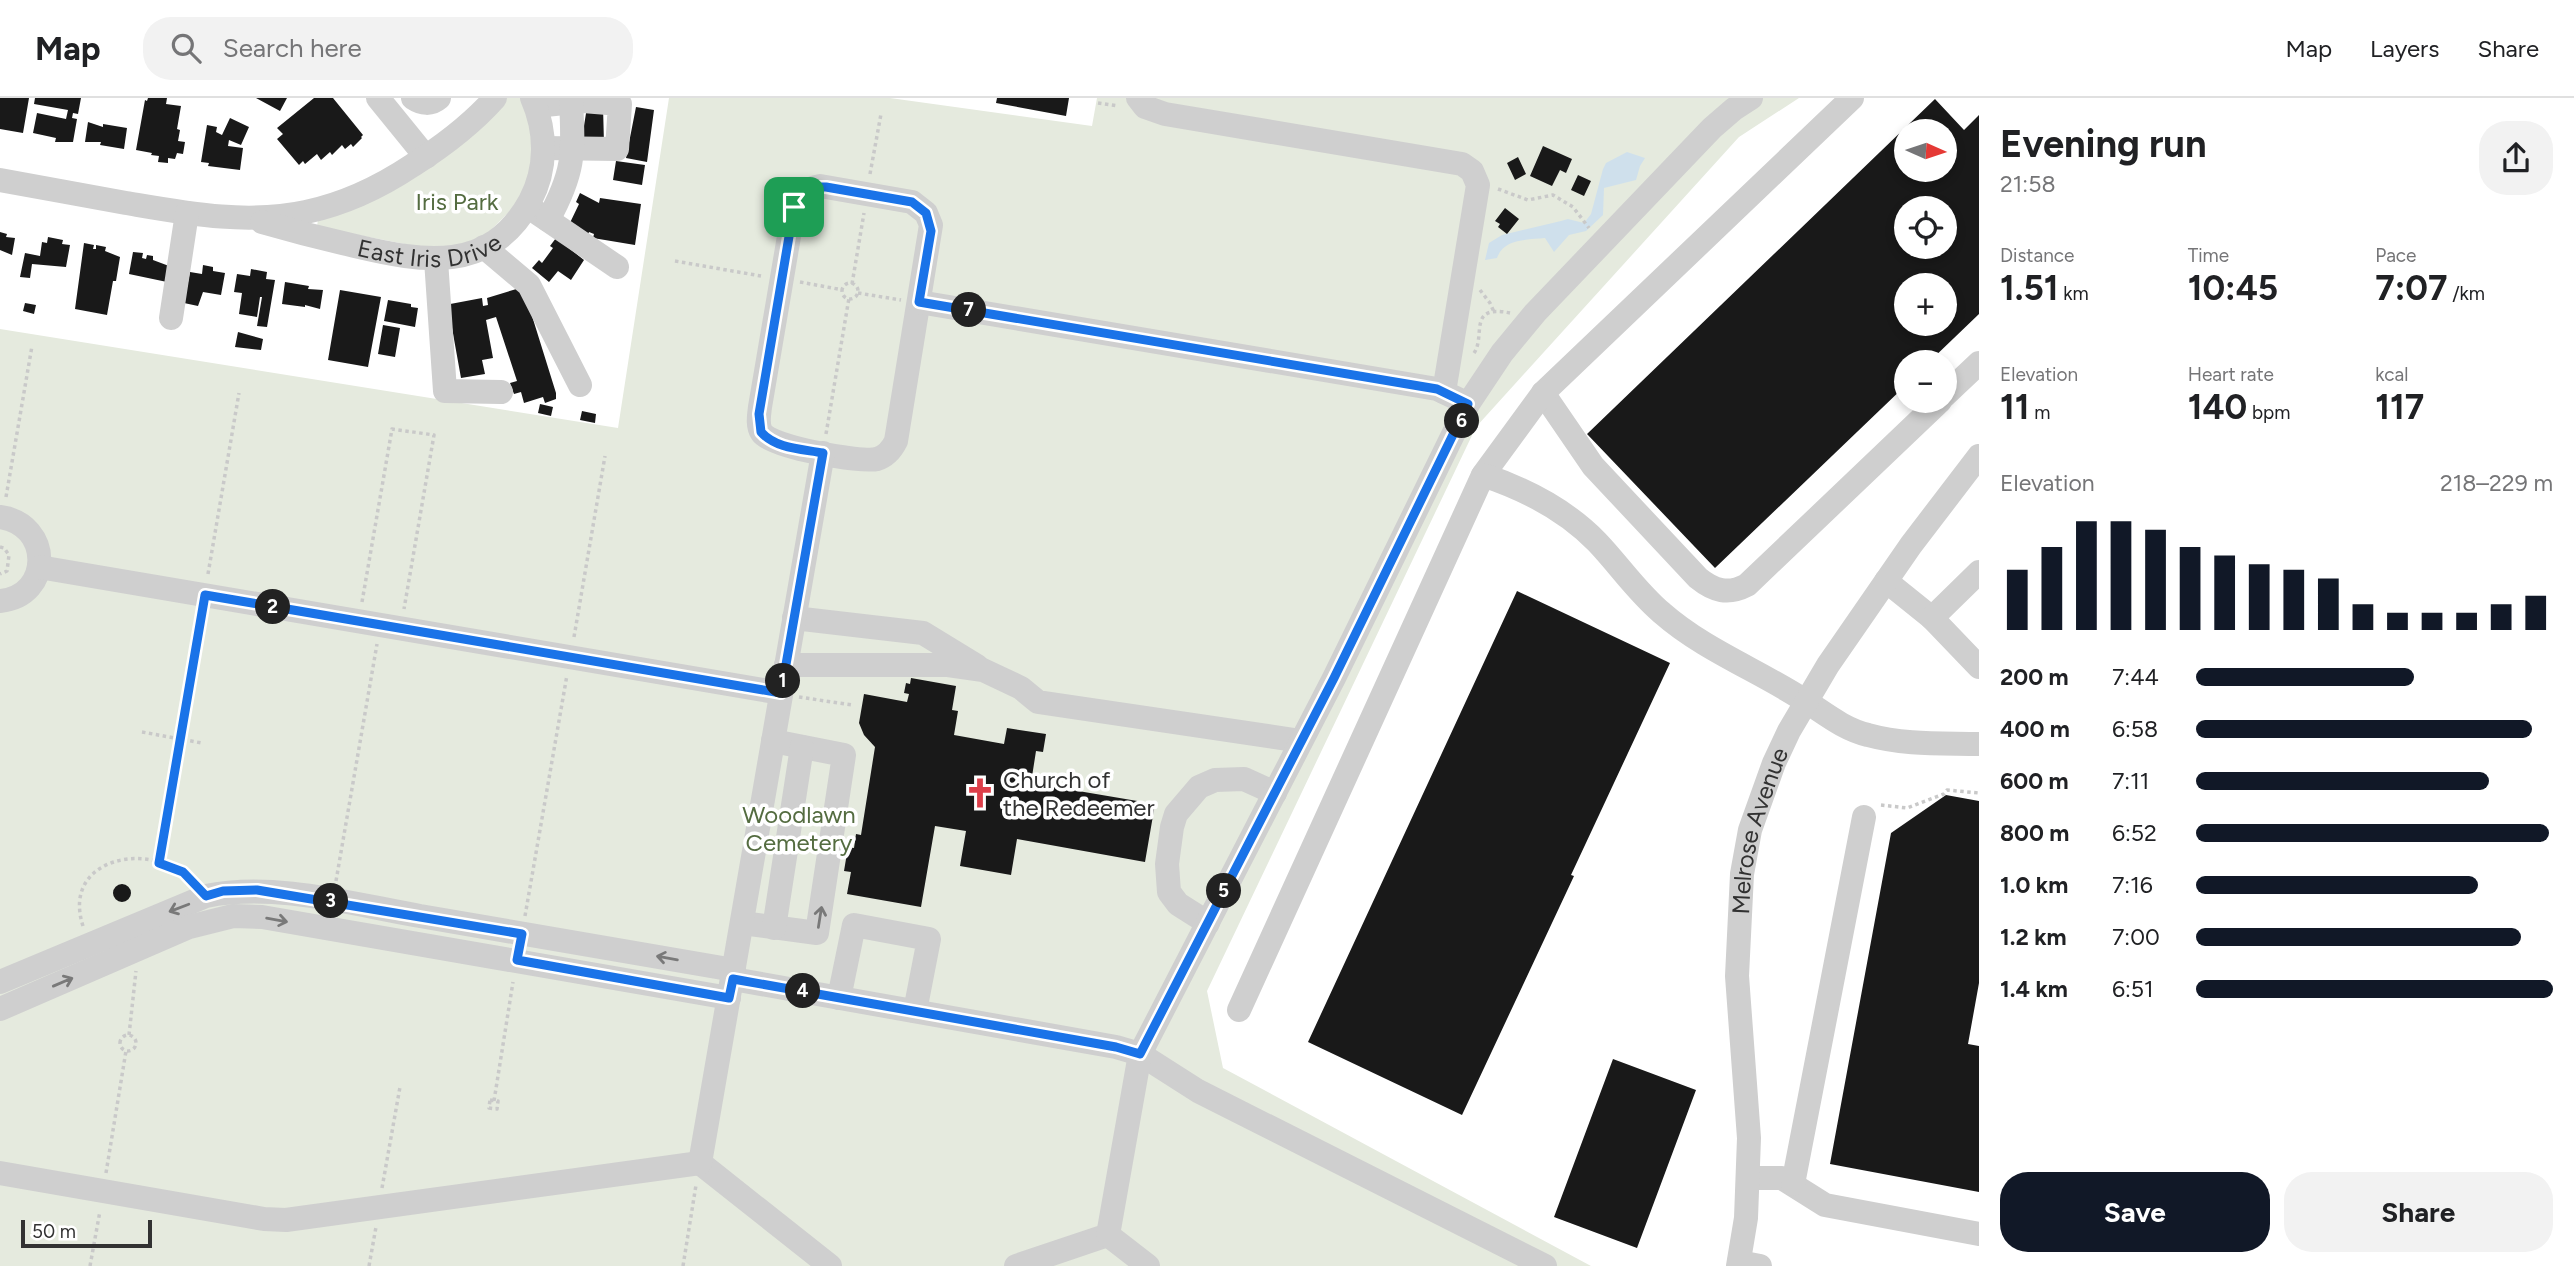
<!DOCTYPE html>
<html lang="en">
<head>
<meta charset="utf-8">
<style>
	:root { --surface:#fff; --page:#f2f2f2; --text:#202124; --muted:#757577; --line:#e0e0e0; --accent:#111827 }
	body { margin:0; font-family:Figtree,sans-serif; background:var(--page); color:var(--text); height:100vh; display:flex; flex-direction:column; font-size:26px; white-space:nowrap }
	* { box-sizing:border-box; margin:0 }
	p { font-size:23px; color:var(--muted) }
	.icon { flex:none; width:38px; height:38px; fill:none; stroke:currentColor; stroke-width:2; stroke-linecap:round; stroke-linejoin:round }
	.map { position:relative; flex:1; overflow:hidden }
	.sheet { display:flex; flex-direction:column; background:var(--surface); width:595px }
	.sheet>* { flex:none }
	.needle { width:46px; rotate:93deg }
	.fabs { position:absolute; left:1894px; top:21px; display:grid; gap:14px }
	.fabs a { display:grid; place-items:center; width:63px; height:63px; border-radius:50%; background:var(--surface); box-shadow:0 4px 10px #0003; font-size:35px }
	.scale { position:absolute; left:21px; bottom:18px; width:131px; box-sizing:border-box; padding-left:7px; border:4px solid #323232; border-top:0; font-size:19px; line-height:24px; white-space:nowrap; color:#323232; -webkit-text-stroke:5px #fff; paint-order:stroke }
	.pin { position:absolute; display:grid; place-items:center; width:60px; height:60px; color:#fff; margin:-30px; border-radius:14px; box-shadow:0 4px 10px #0006 }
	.km { position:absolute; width:35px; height:35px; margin:-18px; border-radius:50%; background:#222; color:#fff; font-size:19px; line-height:35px; text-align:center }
	.round { display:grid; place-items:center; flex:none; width:74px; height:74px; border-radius:28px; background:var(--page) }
	.summary { display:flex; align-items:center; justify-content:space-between; height:119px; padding:0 21px }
	h1 { font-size:38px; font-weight:700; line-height:52px }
	.stats { display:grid; grid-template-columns:repeat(3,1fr); gap:10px; height:119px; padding:7px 21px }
	.stats div { display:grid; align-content:center }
	.stats b { font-size:35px; font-weight:700 }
	.stats small { font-size:19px; font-weight:400 }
	.stats p { font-size:19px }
	.chart { height:196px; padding:14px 21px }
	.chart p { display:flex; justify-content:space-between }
	.chart svg { width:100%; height:126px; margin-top:7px; stroke:var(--accent); stroke-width:6 }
	.primary-button { display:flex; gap:14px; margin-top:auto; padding:14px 21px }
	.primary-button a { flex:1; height:80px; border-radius:28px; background:var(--accent); color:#fff; font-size:28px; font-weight:700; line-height:80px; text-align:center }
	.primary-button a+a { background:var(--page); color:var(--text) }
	ul { padding:0 21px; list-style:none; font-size:23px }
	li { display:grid; grid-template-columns:112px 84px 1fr; align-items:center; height:52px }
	li i { height:18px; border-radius:9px; background:var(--accent) }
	header { display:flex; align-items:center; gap:42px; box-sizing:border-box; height:98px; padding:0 35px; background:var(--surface); border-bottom:2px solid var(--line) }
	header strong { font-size:33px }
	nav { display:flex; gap:38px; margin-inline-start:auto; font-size:24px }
	.search { width:490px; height:63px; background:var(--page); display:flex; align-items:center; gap:18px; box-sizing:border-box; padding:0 24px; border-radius:28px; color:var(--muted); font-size:26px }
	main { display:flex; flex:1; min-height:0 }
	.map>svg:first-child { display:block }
	.green { fill:#e5eade }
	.water { fill:#cfe0ec }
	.building { fill:#191919; fill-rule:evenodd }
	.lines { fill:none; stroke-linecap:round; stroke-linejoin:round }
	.path { stroke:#c9c9c9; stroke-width:3.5; stroke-dasharray:3.5 3.5; stroke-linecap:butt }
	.minor { stroke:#cfcfcf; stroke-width:24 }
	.oneway { stroke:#797979 }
	.route-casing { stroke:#fff; stroke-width:14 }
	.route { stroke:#1a73e8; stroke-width:9 }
	.labels { text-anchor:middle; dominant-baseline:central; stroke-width:7; stroke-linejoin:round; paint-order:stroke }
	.park-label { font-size:24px; fill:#546c40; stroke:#fff }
	.street-label { font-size:24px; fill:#323232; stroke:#fff }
	.poi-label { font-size:24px; fill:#323232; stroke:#fff; text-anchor:start }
</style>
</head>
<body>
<header>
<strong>Map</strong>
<div class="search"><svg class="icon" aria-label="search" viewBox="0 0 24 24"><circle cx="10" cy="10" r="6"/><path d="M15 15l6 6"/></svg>Search here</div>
<nav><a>Map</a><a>Layers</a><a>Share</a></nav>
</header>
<main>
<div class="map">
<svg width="1979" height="1168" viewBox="0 0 1979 1168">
	<rect width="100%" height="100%" fill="#fff"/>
	<path class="green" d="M505 0H524L535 55 521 102 481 142 441 153 317 129 318 121Z
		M669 0H890L1092 28 1097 0H1799L1739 39 1476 329 1207 893 1223 970 1591 1168H0V231L618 330Z"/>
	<path class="water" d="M1627 54 1645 60 1640 68 1636 82 1604 90 1603 117 1586 133 1569 137 1554 154 1545 140C1527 142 1504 140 1497 160L1485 162 1489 145 1502 137 1561 123 1568 121 1584 125 1591 116 1603 71 1606 65Z"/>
	<path class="building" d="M0 0H29L23 35 0 31Z
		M35 0H81L78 16 73 15 72 20 77 21 73 44H55L56 40 33 35 37 15 66 21 68 12 34 6Z
		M148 0H167L166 6 181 8 177 31 180 32 178 43 185 44 183 56 177 55 175 61 168 60V65L158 64 159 58 151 57 152 55 136 52 145 2 147 3Z
		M256 0H287L280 13Z
		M314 0H333L363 37 361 39 362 40 353 49 351 46 345 51 342 47 332 57 330 54 321 62 317 56 305 66 303 63 299 67 277 41 283 36 277 30Z
		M997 0H1069L1066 18 996 5Z
		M1935 1 1964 32 1979 17V216L1929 264H1906V287L1715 470 1587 336ZM1906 33H1944V72H1906ZM1906 110H1944V149H1906ZM1906 187H1944V226H1906Z
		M603 8 604 46 581 47 587 9Z
		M636 9 654 12 647 64 626 60Z
		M230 20 249 29 241 47 229 42 228 48 243 50 240 72 208 68 209 65 201 64 207 27 217 29 216 34 222 37Z
		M88 24 103 29V26L127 30 124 51 100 47 101 44H85Z
		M1543 48 1572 61 1566 75 1560 72 1552 88 1530 78Z
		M1518 59 1526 76 1515 82 1507 65Z
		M616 63 645 67 642 87 613 82Z
		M1578 77 1591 83 1584 98 1571 92Z
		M580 95 599 105 600 100 641 106 635 147 593 140 594 136 589 134 586 141 567 131 579 106 576 104Z
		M1505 110 1519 121 1507 136 1498 129 1500 126 1495 123Z
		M0 134 7 136 6 139 15 140 12 157 0 152Z
		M48 139 63 142 62 146 70 147 66 169 32 166 30 180 20 179 25 155 40 158 42 144 47 145Z
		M556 140 584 162 571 182 558 173 549 184 532 170 539 162 542 165 553 150 550 148Z
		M84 145 94 147 93 151H96V147L106 149 105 153 120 159 116 183H113L107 217 75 211Z
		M133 154 143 155 142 160 146 161 147 157 153 158V162L169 168 167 184 129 176Z
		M203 167 213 169V173L225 175 221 197 203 194 198 208 184 205 190 174 202 176Z
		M251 171 267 174 266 181 275 182 267 229 257 228 262 199H260L257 219 239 216 242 195 234 194 237 176 250 178Z
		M285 184 309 188 308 191 323 192 320 211 305 207V209L282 206Z
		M523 189 556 295V301L545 305 543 299 524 305 521 294 514 296 510 285 517 283 496 219 486 222 493 260 482 262 485 276 461 280 452 230 445 207 482 200 483 208 488 207 487 200Z
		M340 192 381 199 368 269 328 262Z
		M388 202 411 206V209L418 210 415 229 384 223Z
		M25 205 36 207 34 216 23 213Z
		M383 227 400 230 395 259 378 256Z
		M238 234 263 241 261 252 235 249Z
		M540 306 553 309 551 318 538 315Z
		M582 313 596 316 595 325 580 322Z
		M1517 493 1670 565 1571 777 1574 778 1462 1017 1308 944Z
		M911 580 956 588 952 612 958 613 954 637 1004 646 1007 630 1046 636 1043 654 1036 653 1031 685 1155 706 1145 764 1017 741 1011 777 960 768 966 733 935 728 921 809 847 796 851 774 844 773 848 749 854 750 856 736 861 737 875 649 864 637 859 625 864 596 907 604 909 596 904 595 906 585 910 586Z
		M1946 697 1979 703V885L1968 946 1979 948V1094L1830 1066 1891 735Z
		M113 795a9 9 0 1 1 18 0a9 9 0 1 1-18 0Z
		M1613 961 1696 992 1637 1150 1554 1119Z"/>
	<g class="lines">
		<path class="path" d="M1098 5 1118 8
			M870 76 881 16
			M1498 91 1528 102 1553 97 1573 109 1589 130
			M675 163 761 178
			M800 184 843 192
			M842 193a8 8 0 1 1 16 0a8 8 0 1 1-16 0Z
			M852 186 864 115
			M1480 192 1490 205 1494 214
			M858 195 901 202
			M1474 255C1486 238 1467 206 1510 215
			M826 336 849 200
			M6 399 32 248
			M0 449 4 450 9 457 7 473 0 476
			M208 476 239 295
			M362 504 392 331 434 337 404 511
			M574 539 605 358
			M799 599 852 607
			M142 634 202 645
			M1881 707 1907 710 1944 696 1947 692 1979 695
			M159 765 202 515
			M336 783 377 546
			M525 818 567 577
			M83 828C60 758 155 741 192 784
			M120 945a8 8 0 1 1 16 0a8 8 0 1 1-16 0Z
			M129 937 136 873
			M490 1002 498 1003 497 1011 489 1010Z
			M494 1003 513 884
			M106 1075 126 953
			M382 1090 400 989
			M90 1168 100 1113
			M369 1168 376 1129
			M683 1168 696 1087"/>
		<g class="minor">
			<path d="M378 0 426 59"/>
			<path d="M413 0C422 6 431 7 439 0"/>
			<path d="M1138 0 1145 9 1165 16 1462 66 1472 73 1478 87 1444 294"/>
			<path d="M536 8 583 3 620 6 617 51 543 50"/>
			<path d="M0 82C42 90 84 97 126 105 185 115 246 127 306 114 344 106 380 89 413 67 443 48 471 27 495 0"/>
			<path d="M820 88 912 104 926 115 931 127 896 343C892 351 887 358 877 361 861 365 771 349 762 335 757 328 759 317 760 309L794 109C799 97 807 90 820 88Z"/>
			<path d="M536 114 617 169"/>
			<path d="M548 122C574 75 574 56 571 4"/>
			<path id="s1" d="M262 124C293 133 324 141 355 148 423 164 490 176 530 103 547 71 547 34 532 0"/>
			<path d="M484 149 529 187 580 287"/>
			<path d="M436 162 445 293 501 294"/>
			<path d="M919 204 1437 291 1458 301"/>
			<path d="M171 220 187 115"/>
			<path d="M1543 295 1593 368 1698 480C1714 493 1728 497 1747 487L1940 303"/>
			<path d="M1944 298 1979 265"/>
			<path d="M1483 377 1543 295 1852 0"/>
			<path d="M0 419C52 426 53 498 0 503"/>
			<path d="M39 469 781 595"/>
			<path d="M1886 483 1932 520 1979 569"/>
			<path d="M794 520 923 535 977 568"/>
			<path d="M1932 520 1979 474"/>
			<path d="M786 567H948L983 572 1021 590 1038 604 1301 643"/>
			<path d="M742 825 817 835 844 657 773 643"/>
			<path d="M1208 825 1178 806 1169 794 1167 766 1172 729 1176 716 1199 689 1215 682 1244 681 1275 695"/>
			<path d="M774 830 802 649"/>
			<path d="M733 881 1116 949 1140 956 1198 993 1545 1168"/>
			<path d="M0 884 206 798C274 784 352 806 420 818 525 836 630 854 734 872"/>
			<path d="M839 900 854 827 929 841 915 913"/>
			<path d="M0 911 189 829 233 818 262 819 729 900"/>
			<path d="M1239 912 1483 377C1525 391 1565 411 1597 444 1619 467 1637 494 1662 515 1704 552 1760 573 1807 604 1827 617 1844 631 1868 637 1904 647 1942 645 1979 646"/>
			<path d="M700 1065 830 1168"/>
			<path d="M0 1075 264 1121 286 1122 700 1065 823 355"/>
			<path d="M1748 1080H1782L1825 1107 1979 1136"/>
			<path d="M1793 1086 1864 719"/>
			<path d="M1739 1164 1760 1168"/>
			<path d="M1016 1168 1108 1137"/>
			<path d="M1148 1168 1108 1137 1140 956 1334 580 1468 306 1502 255 1535 215 1712 30 1734 11 1751 0"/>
			<path id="s2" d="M1738 1168 1746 1120 1749 1040 1737 878 1742 776 1750 732 1774 665 1789 633 1828 567 1911 447 1979 358"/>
		</g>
	</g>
	<defs><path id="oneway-shaft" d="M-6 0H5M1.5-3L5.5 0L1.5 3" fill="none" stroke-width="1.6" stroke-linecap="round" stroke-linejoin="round" transform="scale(1.75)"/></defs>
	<g class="oneway">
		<use href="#oneway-shaft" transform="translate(179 810) rotate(159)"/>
		<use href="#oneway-shaft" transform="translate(820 819) rotate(-81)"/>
		<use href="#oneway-shaft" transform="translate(277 822) rotate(10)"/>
		<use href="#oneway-shaft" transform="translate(667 860) rotate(-170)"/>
		<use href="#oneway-shaft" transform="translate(63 884) rotate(-23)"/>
	</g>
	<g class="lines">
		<g class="route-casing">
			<path id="route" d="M815 89H826L912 104 926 115 931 133 919 204 1437 291 1468 306 1334 580 1140 956 1116 949 733 881 729 900 517 862 522 836 257 792 223 793 206 798 183 774 159 765 205 497 781 595 823 355C802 351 776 351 761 334L759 316 794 109 800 98Z"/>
		</g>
		<use href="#route" class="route"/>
	</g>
	<defs>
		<g id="church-bare" transform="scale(2.415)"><path d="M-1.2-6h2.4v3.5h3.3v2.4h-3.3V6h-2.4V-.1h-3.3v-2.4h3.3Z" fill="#dd3f4a" stroke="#fff" stroke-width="2.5" paint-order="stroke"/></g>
	</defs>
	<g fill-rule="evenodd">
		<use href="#church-bare" x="980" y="695"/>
	</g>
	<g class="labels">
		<g class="park-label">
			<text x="457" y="103">Iris Park</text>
			<text x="799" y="716">Woodlawn<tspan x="799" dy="28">Cemetery</tspan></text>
		</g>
		<g class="street-label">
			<text stroke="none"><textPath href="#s1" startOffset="172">East Iris Drive</textPath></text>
			<text stroke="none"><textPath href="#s2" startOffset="439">Melrose Avenue</textPath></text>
		</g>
		<g class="poi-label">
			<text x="1003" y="681">Church of<tspan x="1003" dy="28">the Redeemer</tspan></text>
		</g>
	</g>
</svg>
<div class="fabs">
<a><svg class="needle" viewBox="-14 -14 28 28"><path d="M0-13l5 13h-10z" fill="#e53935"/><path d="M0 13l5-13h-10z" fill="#757577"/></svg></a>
<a><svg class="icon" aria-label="locate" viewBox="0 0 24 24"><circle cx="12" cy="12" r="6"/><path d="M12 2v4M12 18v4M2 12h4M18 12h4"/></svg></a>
<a>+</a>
<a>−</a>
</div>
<div class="scale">50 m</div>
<div class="pin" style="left:794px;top:109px;background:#1e9e55"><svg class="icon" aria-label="arrive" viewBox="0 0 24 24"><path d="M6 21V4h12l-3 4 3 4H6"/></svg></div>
<b class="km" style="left:783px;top:583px">1</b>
<b class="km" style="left:273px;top:509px">2</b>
<b class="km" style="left:331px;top:803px">3</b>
<b class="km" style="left:803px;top:893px">4</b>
<b class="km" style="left:1224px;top:793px">5</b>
<b class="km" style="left:1462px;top:323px">6</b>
<b class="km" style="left:969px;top:212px">7</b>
</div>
<section class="sheet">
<div class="summary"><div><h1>Evening run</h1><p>21:58</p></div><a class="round"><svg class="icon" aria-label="share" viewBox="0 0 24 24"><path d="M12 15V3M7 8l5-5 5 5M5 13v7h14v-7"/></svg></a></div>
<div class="stats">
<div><p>Distance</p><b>1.51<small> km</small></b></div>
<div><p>Time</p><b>10:45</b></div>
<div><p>Pace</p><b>7:07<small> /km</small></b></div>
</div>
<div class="stats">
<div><p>Elevation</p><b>11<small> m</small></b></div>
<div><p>Heart rate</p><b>140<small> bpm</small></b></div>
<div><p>kcal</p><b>117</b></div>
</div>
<div class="chart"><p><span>Elevation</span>218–229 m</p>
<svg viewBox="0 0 160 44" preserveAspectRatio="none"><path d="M5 44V23M15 44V15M25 44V6M35 44V6M45 44V9M55 44V15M65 44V18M75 44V21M85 44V23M95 44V26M105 44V35M115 44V38M125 44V38M135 44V38M145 44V35M155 44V32"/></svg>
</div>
<ul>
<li><b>200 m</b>7:44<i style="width:61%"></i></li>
<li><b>400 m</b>6:58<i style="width:94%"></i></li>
<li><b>600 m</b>7:11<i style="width:82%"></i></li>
<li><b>800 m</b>6:52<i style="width:99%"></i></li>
<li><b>1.0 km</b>7:16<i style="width:79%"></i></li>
<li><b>1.2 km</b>7:00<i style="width:91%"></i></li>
<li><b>1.4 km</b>6:51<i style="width:100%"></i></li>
</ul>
<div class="primary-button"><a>Save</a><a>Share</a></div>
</section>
</main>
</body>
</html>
